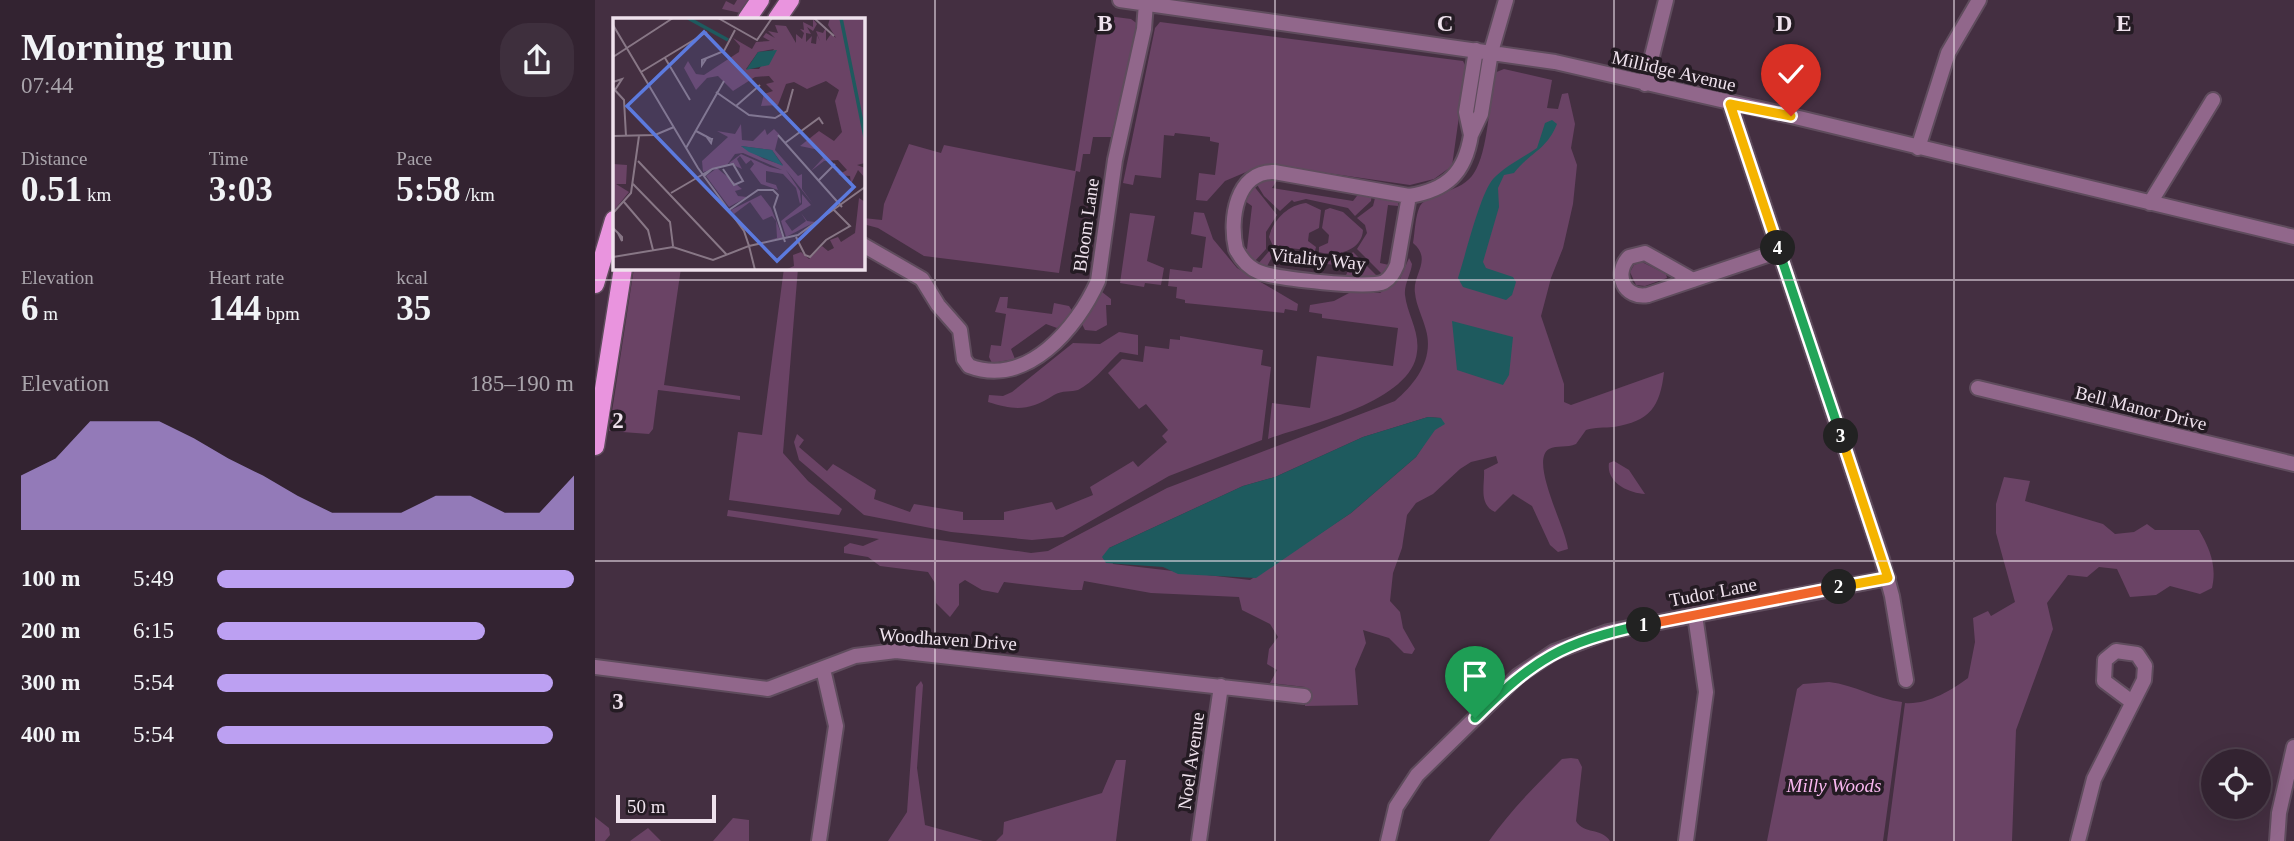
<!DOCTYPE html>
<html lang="en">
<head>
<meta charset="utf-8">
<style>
	:root { --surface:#332331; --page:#3e2f3d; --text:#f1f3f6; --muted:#a9a4ab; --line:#4e404d; --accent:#bca0f2 }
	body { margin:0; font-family:Georgia,serif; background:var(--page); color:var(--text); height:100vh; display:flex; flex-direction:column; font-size:26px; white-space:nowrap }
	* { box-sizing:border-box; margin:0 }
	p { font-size:23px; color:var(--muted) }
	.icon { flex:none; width:38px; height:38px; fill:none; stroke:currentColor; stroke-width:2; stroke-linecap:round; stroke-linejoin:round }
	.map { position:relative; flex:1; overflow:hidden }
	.side { display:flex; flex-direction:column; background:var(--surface); width:595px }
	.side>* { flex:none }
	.controls { position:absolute; left:1606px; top:749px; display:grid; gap:14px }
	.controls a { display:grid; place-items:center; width:70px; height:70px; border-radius:50%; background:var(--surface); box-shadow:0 7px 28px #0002,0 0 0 2px var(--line); font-size:35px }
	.scale { position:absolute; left:21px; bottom:18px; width:100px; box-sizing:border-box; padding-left:7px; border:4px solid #efe2ed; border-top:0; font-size:19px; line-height:24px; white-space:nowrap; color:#efe2ed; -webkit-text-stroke:5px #241b23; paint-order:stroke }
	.pin { position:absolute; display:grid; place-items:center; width:60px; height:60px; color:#fff; margin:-72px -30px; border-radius:50% 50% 50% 0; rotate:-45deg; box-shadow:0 0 7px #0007 }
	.pin .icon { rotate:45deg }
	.km { position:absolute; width:35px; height:35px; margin:-18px; border-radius:50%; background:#222; color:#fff; font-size:19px; line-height:35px; text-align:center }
	.round { display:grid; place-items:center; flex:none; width:74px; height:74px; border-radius:28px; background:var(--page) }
	.summary { display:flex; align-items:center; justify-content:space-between; height:119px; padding:0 21px }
	h1 { font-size:38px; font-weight:700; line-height:52px }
	.metrics { display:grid; grid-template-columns:repeat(3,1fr); gap:10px; height:119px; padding:7px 21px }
	.metrics div { display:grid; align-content:center }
	.metrics b { font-size:35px; font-weight:700 }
	.metrics small { font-size:19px; font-weight:400 }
	.metrics p { font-size:19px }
	.chart { height:196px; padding:14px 21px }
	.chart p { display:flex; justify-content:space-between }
	.chart svg { width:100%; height:126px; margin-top:7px; fill:var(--accent); opacity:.7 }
	ul { padding:0 21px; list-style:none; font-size:23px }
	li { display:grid; grid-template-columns:112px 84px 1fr; align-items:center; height:52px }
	li i { height:18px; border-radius:9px; background:var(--accent) }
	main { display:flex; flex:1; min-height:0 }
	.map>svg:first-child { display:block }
	.green { fill:#6a4365; fill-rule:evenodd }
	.water { fill:#1e5a5e }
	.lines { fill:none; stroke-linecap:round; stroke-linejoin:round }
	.minor-casing { stroke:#5f4c5d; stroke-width:18 }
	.major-casing { stroke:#5f4c5d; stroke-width:21 }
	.minor { stroke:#91678b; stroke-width:14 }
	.major { stroke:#e994de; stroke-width:18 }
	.split-1-casing { stroke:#fff; stroke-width:14 }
	.split-2-casing { stroke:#fff; stroke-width:14 }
	.split-3-casing { stroke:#fff; stroke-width:14 }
	.split-4-casing { stroke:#fff; stroke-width:14 }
	.split-5-casing { stroke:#fff; stroke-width:14 }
	.split-1 { stroke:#22a559; stroke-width:9 }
	.split-2 { stroke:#f0652b; stroke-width:9 }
	.split-3 { stroke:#f5b400; stroke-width:9 }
	.split-4 { stroke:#22a559; stroke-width:9 }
	.split-5 { stroke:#f5b400; stroke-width:9 }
	.grid { fill:none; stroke:#efe2ed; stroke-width:2; stroke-opacity:0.55 }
	.labels { text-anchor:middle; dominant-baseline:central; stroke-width:7; stroke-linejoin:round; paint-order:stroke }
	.street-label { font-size:19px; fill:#efe2ed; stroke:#241b23 }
	.park-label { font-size:19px; font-style:italic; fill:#fab8f1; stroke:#241b23 }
	.inset-river { fill:none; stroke:#1e5a5e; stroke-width:3.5 }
	.inset-road { fill:none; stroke:#887786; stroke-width:2 }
	.view { fill:#5c7ade; fill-opacity:0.15; stroke:#5c7ade; stroke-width:3.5 }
	.inset-edge { fill:none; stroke:#efe2ed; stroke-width:3.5 }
	.grid-label { font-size:23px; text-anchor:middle; font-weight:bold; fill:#efe2ed; stroke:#241b23; stroke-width:7; stroke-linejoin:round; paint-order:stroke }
</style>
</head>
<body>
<main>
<section class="side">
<div class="summary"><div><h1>Morning run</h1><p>07:44</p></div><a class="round"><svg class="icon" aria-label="share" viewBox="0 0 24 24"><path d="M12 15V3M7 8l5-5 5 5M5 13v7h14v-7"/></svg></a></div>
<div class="metrics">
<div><p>Distance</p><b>0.51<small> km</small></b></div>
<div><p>Time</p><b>3:03</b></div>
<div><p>Pace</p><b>5:58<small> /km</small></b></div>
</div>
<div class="metrics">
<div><p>Elevation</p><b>6<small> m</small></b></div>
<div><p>Heart rate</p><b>144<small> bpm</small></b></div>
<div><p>kcal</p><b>35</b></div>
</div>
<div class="chart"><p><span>Elevation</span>185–190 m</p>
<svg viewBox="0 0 160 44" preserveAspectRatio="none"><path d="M0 44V25L10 19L20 6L30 6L40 6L50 12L60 19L70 25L80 32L90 38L100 38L110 38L120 32L130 32L140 38L150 38L160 25V44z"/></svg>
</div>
<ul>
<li><b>100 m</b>5:49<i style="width:100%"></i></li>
<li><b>200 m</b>6:15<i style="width:75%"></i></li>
<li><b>300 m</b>5:54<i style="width:94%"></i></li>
<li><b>400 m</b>5:54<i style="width:94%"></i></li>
</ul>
</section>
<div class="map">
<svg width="1699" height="841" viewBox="0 0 1699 841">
	<rect width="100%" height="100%" fill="#442f41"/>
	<path class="green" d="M142 0H161L150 14 127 9 131 1 139 5Z
		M505 15 536 19 544 25 516 137H498L495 154H488L485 172 481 171 464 273 329 256 283 228 268 224V218L287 220 289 204 314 144 346 153 349 145 480 171Z
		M565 22 868 61 871 67 857 166 839 179 815 185 670 164 630 181 612 201 601 200 604 173 620 175 624 143 615 141V137L580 133 579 136 569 135 566 178 540 175 538 185 528 183 560 28Z
		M909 69 957 80 952 108 963 109 967 94 973 93 980 124 976 148 982 165 978 204 968 248 956 278 946 316 969 384V402L976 405 1069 372C1065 407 1055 421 1019 427 1009 428 1000 427 991 430L981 444C972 448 962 445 954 449 934 461 971 528 973 549L963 552 955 545 937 506 918 494 900 512C883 504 890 485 889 470L903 463 901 456 876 462 865 469 838 494 821 503 812 515 807 548 798 573 795 601 805 612 808 628 820 649 817 654 809 653 794 638 768 630 771 643 760 669 763 705 710 706V687L675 683 682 670 672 664 674 649 683 637 675 624 647 610 644 597 556 593 489 581 487 590H477L409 582 403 593 387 590 370 580 364 584V605L355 617 341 603 340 583 333 572 285 566 273 557 249 553V547L255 543 268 546 284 539 132 516 133 510 436 553 453 551 572 488 800 401C821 383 839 359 831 330 828 318 821 305 820 293 817 274 838 260 818 243 820 232 820 216 825 206 834 192 867 193 879 173 893 152 895 99 899 73ZM833 417 846 418 821 457 756 513 655 580 518 564 514 548 648 486 680 477 768 437Z
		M671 179H683L677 188 758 201 765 192 777 193 776 201 760 216 753 208 711 199 699 202 697 200 685 211 669 196 661 183Z
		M658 185 682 215 671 232V249L659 262 645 247 652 249 657 206 650 201Z
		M781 194 803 201V206L793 205 785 263 794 265 788 275 762 249 772 233 770 225 762 218 778 206Z
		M711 203 726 210 724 228 714 233 713 241 721 247 720 251 678 246 674 237C678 220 693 205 711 203Z
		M735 208 748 212 768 230C767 251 741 257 724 252V247L733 243 734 235 727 228 730 210Z
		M599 212 609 213 618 239 642 268 703 304 702 311 690 309 689 313 590 303V300L581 298 582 287 573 286 575 269 597 272 598 267 607 268 611 237 596 234Z
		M535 213 560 216 552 261 569 268 566 285 550 283 549 287 525 283Z
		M676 249 751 259 758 252 783 277 749 279 755 267 677 257 671 268 663 264Z
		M814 258 817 264C816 274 809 284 810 295 812 314 825 331 822 352 817 402 714 424 673 439L677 403 715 408 722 356 798 366 803 328 727 318V314L714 312 715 305 739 301 754 293H785L805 279Z
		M1047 262 1071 274 1072 278 1050 286 1041 285 1035 272 1039 265Z
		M39 268H86L69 385 145 396V400L63 390 58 429 54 434 14 431Z
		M189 268H203L188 453 213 481 247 509 244 515 134 500 143 432 167 435Z
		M507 292 516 299V305H511L512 325 501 331 490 330 487 324Z
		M405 297H413L412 308 457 314 459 303 474 306 478 312 462 328 451 324 416 349 420 359 397 363 394 357 396 345 406 346 411 314 400 312Z
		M524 332 543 335V355L525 352C513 363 498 383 483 390 477 392 467 390 459 395 433 412 419 410 393 402L394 395 408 396 417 392 478 343 505 344Z
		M585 336 668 350 666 365 676 367 667 440 574 476 468 537 437 540 356 532 269 515 204 460 199 442 202 434 209 440 204 447 232 471 238 464 281 490 279 499 315 512 319 504 368 512V520H409V512L457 502 461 510 498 495 495 487 538 461 543 467 572 442 567 436 573 430 551 404 544 409 513 373 527 359 548 362 550 346 574 349 575 339 585 340Z
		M1019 461 1034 470 1050 494C1034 493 1011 483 1014 463Z
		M1409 477 1435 481 1430 501 1508 524 1520 534 1539 532 1552 524 1560 530H1604C1615 549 1622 566 1617 588L1605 594 1575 586 1561 595 1535 597 1522 569 1504 567 1492 577 1473 575 1452 603 1458 629 1421 730 1417 841H1292L1310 703C1331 705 1356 691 1373 678L1380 642 1378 618 1393 611 1396 616 1420 602 1401 533V504Z
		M326 681 328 685 322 768 330 825 388 841H293L312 812 321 687Z
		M1234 682C1260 685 1281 699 1307 702L1288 841H1172L1202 689 1208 684Z
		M976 758 983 759 987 767 981 821C989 835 1006 827 1015 841H894C915 811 941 785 967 759Z
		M521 760H531L521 841H401L408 834 409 822 507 793Z
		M0 817 14 828 15 835 10 841H0Z
		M138 818 154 820V841H118Z
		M53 828 66 841H35Z"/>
	<path class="water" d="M957 120 962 124C951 151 935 152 919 173L909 175 903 188 904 207 888 262 891 268 918 277 921 282 917 295 911 300 868 287 863 278C870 257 885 194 898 179 910 166 927 158 942 148L950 123Z
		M857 321 918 337 914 375 908 385 862 370Z
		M833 417 846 418 850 424 840 430 821 457 756 513 661 578 583 574 568 567 511 563 507 557 514 548 648 486 680 477 768 437Z"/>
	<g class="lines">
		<g class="minor-casing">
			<path id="minor" d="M525 0 960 62 1196 116 1699 237
				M881 50 871 112 876 135 886 114 896 52 911 0
				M1050 84 1071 0
				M1135 104 1287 559 1297 596 1311 680
				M1323 148 1353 53 1384 0
				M814 196 802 265C799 272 796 278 789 282 775 289 681 279 664 272 654 268 646 259 641 249 634 220 641 171 679 172L814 196C852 190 870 173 876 135
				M1555 203 1618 100
				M268 245 327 279 343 305 365 330 369 359 374 366C432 388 482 328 503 281L520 160 549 29 551 3
				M1098 280 1050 253 1034 257C1018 274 1029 299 1053 295L1184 251
				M1383 388 1699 464
				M0 667 173 689 260 656 301 651 709 696
				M224 841 241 726 228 669
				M604 841 626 686
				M793 841 801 807 822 775 923 676 959 652 1013 632 1293 578
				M1091 841 1111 692 1100 615
				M1483 841 1499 779 1549 680 1550 666 1542 654 1521 651 1510 660 1509 681 1537 702
				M1682 841 1684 813 1699 747"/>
		</g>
		<g class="major-casing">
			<path id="major" d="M152 19 165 0
				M182 19 195 0
				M0 284 19 220
				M0 446 28 268"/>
		</g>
		<use href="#minor" class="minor"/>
		<use href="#major" class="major"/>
	</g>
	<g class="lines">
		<g class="split-1-casing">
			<path id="split-1" d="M880 718C938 660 968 641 1049 625"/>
		</g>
		<g class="split-2-casing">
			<path id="split-2" d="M1049 625 1244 587"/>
		</g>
		<g class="split-3-casing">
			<path id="split-3" d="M1244 587 1293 578 1246 436"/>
		</g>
		<g class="split-4-casing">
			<path id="split-4" d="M1183 248 1246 436"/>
		</g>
		<g class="split-5-casing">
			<path id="split-5" d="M1183 248 1135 104 1196 116"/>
		</g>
		<use href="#split-1" class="split-1"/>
		<use href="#split-2" class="split-2"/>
		<use href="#split-3" class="split-3"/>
		<use href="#split-4" class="split-4"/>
		<use href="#split-5" class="split-5"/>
	</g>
	<path class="grid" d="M340 0V841M680 0V841M1019 0V841M1359 0V841M0 280H1699M0 561H1699"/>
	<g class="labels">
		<g class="street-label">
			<text transform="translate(1079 71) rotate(13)">Millidge Avenue</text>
			<text transform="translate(491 225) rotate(-82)">Bloom Lane</text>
			<text transform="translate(723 259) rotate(6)">Vitality Way</text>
			<text transform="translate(1546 408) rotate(14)">Bell Manor Drive</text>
			<text transform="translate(1118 592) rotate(-11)">Tudor Lane</text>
			<text transform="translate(353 639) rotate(4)">Woodhaven Drive</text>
			<text transform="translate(596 761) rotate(-82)">Noel Avenue</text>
		</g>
		<g class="park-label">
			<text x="1239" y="785">Milly Woods</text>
		</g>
	</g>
	<g transform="translate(18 18)">
		<rect width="252" height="252" fill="#442f41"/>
		<path d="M217 0H252V145L244 147 252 150V160L245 152 238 166 237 158 225 157 234 152 225 142 211 143 198 153 210 140 206 132 187 128 206 113 221 123 229 114 222 83 226 72 213 63 194 71 181 64 173 66 165 87 148 88 151 76 160 73 153 66 161 64 156 58 142 59 120 73 105 58 94 60 83 72 71 50 75 43 83 56 91 57 126 34 127 28 120 20 139 31 143 24 157 23 150 19 153 15 162 20 155 13 165 15 162 7 173 8 183 25V16L189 21 191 15 187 11 191 12 190 4 200 9V1L204 6 200 13 194 9 198 16 193 15V24L199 18 198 25 203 26 204 17 207 23 203 13 210 15 213 9V23L218 16 223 20 215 7ZM161 31 146 51H133L145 34ZM128 106 129 122 140 123 152 111 154 117 161 111 166 116 162 132 185 158 189 156V171L200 186 173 152 187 173 188 184 187 186 183 170 170 156 153 153V164L163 167 165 172 148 166 137 151 141 146 138 142 133 146 127 138 124 141 129 151 116 145 128 136 157 149 169 152 130 135 122 136 114 147 90 154 89 143 115 119 104 113 122 116ZM128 128 159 132 170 147 151 141ZM0 146 14 147 13 166H3L16 174 2 191ZM104 150 129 171 122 173 125 178 134 179 116 189 93 158ZM189 176 198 187 172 203 179 213 193 203 188 195 194 203 202 204 173 219 168 203 189 186ZM148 177 158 190 170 220 156 222 164 220 163 203 159 198 150 202 137 184 121 196 118 192ZM246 180 252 184V252H172L181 248 180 237 188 234 196 241 209 228 215 233 221 230 217 222 225 219 228 224 242 215Z" fill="#6a4365" fill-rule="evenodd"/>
		<path d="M164 32 156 47 133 52 145 34ZM128 128 159 132 170 148 136 134Z" fill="#1e5a5e"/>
		<path class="inset-river" d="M75 0 115 22M228 0 252 119"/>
		<path class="inset-road" d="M105 0 144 22 159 0M201 0 221 18M0 7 85 150 131 213 136 228 100 242 60 229 0 239M0 39 60 0M52 40 77 82M93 41 89 47V42L111 33 122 12M28 54 94 14M0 64 9 61 2 72M0 70 11 82 13 118M103 74 136 97 162 100 174 93 180 71M123 88 147 67M83 113 98 121H99L98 125 93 118M165 117 229 189M0 118 42 117 61 109M172 125 206 100 210 106M73 130 111 63M25 143 114 237M99 151 120 146 130 163 121 167 110 151M205 163 222 146M20 166 57 204 60 228M58 175 99 151 91 158M11 184 35 212 40 232M116 192 145 172H160L165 177 161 189 172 224M0 195 18 175 26 118M0 210 9 219V223L5 215M183 219 192 237 197 239 213 222 237 208 221 192M142 252 136 228 185 217 252 169"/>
		<path class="view" d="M91 14 241 169 164 243 14 88Z"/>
		<rect width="252" height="252" class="inset-edge"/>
	</g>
	<g class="grid-label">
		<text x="510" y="31">B</text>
		<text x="850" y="31">C</text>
		<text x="1189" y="31">D</text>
		<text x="1529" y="31">E</text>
		<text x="23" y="428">2</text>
		<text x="23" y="709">3</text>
	</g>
</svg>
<div class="controls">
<a><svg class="icon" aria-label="locate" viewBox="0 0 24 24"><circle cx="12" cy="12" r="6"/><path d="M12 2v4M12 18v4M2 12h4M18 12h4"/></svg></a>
</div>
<div class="scale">50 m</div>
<div class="pin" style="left:880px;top:718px;background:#1e9e55"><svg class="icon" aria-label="arrive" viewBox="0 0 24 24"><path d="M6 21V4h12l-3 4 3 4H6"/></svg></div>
<div class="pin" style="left:1196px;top:116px;background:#d93025"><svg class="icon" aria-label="check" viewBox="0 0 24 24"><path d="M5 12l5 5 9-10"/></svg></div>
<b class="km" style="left:1049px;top:625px">1</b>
<b class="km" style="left:1244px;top:587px">2</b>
<b class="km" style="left:1246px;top:436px">3</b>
<b class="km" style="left:1183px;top:248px">4</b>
</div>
</main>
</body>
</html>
